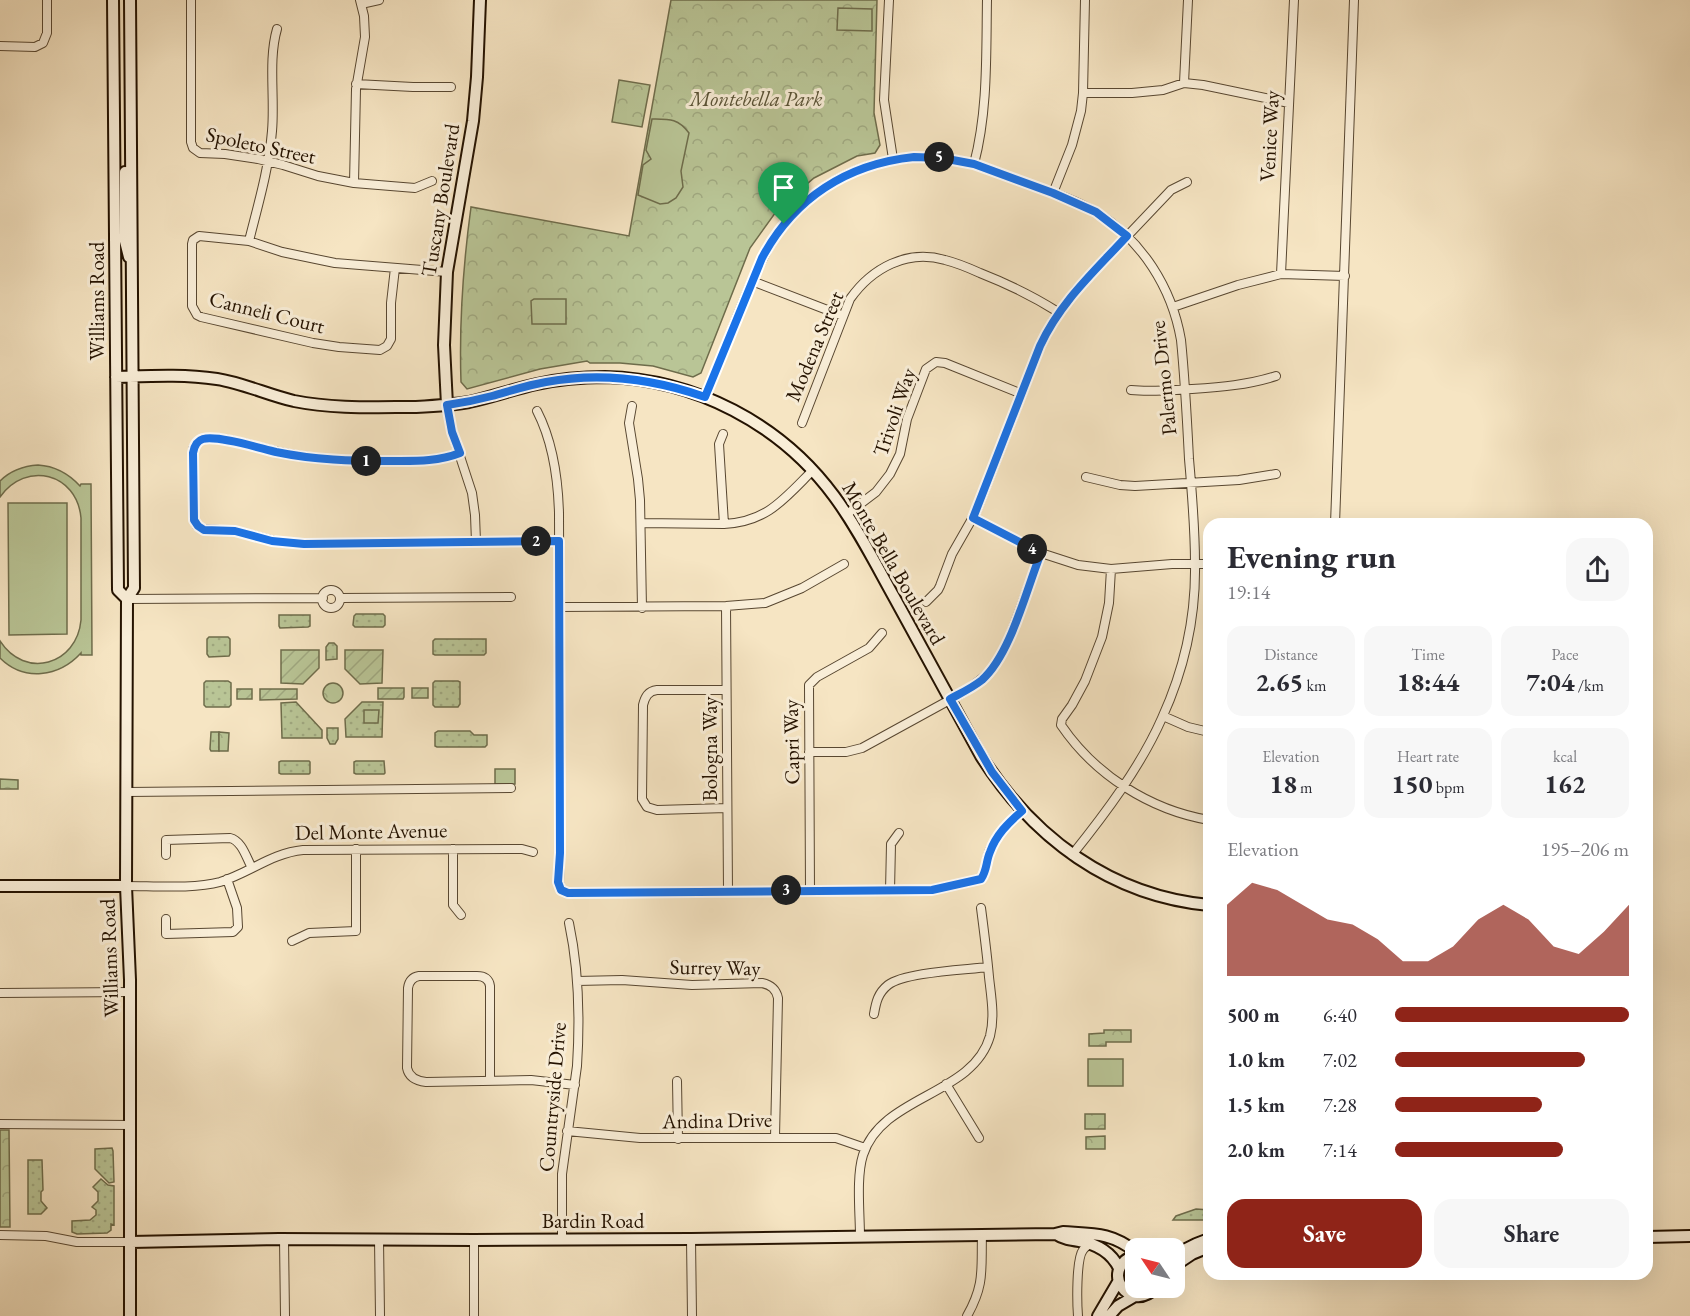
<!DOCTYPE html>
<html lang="en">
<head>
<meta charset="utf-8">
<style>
	:root { --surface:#fff; --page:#f7f7f7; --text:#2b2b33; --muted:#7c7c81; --accent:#8f2418 }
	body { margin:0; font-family:"EB Garamond",serif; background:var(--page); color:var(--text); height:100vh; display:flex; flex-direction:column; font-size:22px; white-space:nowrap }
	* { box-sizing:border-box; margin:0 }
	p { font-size:20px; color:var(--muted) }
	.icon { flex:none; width:33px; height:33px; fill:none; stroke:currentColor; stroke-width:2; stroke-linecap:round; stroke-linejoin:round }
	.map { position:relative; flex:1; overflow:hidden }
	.details { position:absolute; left:1203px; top:518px; width:450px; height:762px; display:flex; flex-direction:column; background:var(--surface); border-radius:18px; box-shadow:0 6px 24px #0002 }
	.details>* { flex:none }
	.needle { width:39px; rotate:305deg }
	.buttons { position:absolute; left:1125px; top:1238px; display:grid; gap:12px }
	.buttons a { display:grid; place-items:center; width:60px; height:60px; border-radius:12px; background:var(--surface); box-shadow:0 6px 24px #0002; font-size:30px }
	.pin { position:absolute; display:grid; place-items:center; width:51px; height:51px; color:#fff; margin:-62px -26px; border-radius:50% 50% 50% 0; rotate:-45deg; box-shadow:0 0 6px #0007 }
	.pin .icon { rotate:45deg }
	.km { position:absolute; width:30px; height:30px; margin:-15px; border-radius:50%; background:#222; color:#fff; font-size:16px; line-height:30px; text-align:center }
	.round { display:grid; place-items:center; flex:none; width:63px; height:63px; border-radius:18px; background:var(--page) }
	.overview { display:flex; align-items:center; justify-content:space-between; height:102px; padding:0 24px }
	h1 { font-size:33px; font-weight:700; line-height:45px }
	.metrics { display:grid; grid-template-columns:repeat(3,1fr); gap:9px; height:102px; padding:6px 24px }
	.metrics div { display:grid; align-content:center; border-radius:15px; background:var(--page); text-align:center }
	.metrics b { font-size:26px; font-weight:700 }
	.metrics small { font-size:16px; font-weight:400 }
	.metrics p { font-size:16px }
	.chart { height:168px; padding:12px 24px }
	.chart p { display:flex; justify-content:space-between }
	.chart svg { width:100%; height:108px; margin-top:6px; fill:var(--accent); opacity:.7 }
	.cta { display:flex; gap:12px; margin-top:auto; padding:12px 24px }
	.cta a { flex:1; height:69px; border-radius:18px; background:var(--accent); color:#fff; font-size:24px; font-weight:700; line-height:69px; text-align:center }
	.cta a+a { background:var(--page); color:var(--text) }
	ul { padding:0 24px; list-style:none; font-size:20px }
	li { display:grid; grid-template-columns:96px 72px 1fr; align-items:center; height:45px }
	li i { height:15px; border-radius:8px; background:var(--accent) }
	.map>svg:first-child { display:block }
	.grass { fill:url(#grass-dots); stroke:#6e6c4b; stroke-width:1.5 }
	.park { fill:url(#park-crowns); stroke:#6e6c4b; stroke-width:1.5 }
	.garden { fill:url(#garden-furrows); stroke:#6e6c4b; stroke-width:1.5 }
	.pitch { fill:#b9c596; stroke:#6e6c4b; stroke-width:1.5 }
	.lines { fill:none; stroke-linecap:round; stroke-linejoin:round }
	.street-casing { stroke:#584731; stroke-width:10 }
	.secondary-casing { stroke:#241200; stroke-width:14 }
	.street { stroke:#f9eed8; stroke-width:8 }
	.secondary { stroke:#f9eed8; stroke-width:10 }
	.route-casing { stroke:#fff; stroke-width:12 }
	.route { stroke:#1a73e8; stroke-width:8 }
	.labels { text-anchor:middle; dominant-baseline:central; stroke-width:6; stroke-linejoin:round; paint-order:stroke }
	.park-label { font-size:21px; font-style:italic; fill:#585134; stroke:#f9eed8 }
	.street-label { font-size:21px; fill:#241200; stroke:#f9eed8 }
</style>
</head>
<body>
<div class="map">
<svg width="1690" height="1316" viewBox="0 0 1690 1316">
	<defs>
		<pattern id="grass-dots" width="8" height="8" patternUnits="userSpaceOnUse" patternTransform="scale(1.5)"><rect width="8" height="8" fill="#b9c596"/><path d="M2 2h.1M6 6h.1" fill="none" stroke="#9fa880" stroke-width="1.8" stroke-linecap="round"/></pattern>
		<pattern id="park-crowns" width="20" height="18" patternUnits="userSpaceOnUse" patternTransform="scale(1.5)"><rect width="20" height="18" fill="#b9c596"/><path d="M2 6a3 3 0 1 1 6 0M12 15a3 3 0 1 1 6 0" fill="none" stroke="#9fa880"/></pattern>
		<pattern id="garden-furrows" width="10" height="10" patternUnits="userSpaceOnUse" patternTransform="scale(1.5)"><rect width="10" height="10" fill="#b9c596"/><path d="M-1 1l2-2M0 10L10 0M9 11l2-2" fill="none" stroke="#9fa880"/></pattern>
	</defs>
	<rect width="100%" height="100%" fill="#f6e5c3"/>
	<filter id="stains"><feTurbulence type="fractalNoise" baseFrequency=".00333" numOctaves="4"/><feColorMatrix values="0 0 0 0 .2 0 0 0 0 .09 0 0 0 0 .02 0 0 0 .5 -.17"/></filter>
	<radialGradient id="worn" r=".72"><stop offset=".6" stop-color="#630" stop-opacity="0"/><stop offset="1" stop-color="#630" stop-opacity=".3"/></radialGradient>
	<path class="grass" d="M356 614H383L385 616V625L383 627H355L353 625 354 616Z
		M279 615H310V626L308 627 280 628 279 626Z
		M209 637H228L230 639V654L229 656 209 657 207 654V639Z
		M435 639H486V653L484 655H435L433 654V641Z
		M329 643H334L337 646V659L326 660V647Z
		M206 681H228L231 683V705L229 707H206L204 705V683Z
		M435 681H458L460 682V704L458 707H435L433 705V683Z
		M296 702 322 730V738H282L281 703Z
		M362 702H383L382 737H346L345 719Z
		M327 728H338V739L335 744H330L327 738Z
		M438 731H470L474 735H487V745L485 747H437L435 746V733Z
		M211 732H219V751H211L210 749Z
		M281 761H309L310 762V773L309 774H281L279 773V762Z
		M356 761H384L385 773 384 774H356L354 773V762Z
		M112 1148 113 1151 114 1182 109 1183 95 1169V1149Z
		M28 1160H42L43 1190 41 1192V1201L47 1208 41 1214H28Z
		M101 1179 108 1185 114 1186V1225L111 1224V1230L107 1233 77 1234 72 1232V1221L90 1220 96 1215V1210L92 1207 98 1201V1192L93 1187Z
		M1196 1209 1209 1210V1220H1173L1176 1216Z"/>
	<path class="park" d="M671 0H877L874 113 880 145 875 153 857 156 814 178 778 209 750 248 701 373 693 377 653 366 620 363H590L587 361 540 369 467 389 461 382C459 323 463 266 471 207L629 236Z
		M619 80 650 85 642 127 612 122Z
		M323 693a10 10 0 1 1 20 0a10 10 0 1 1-20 0Z
		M364 710H379L378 723H364Z
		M219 732 229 733 228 751H219Z
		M0 779 18 780V789H0Z
		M1104 1030H1131V1042H1106V1046H1089V1034L1104 1033Z
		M1085 1114H1105V1129H1085Z
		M0 1130H9L10 1227H0Z
		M1105 1136V1149H1086V1137Z"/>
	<path class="garden" d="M281 650H319V668L303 684 281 683Z
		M345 650H383L382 683 360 684 345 669Z
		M378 688H404V697L403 699H378Z
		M412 688H428V698H412Z
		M237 689H252V699H237Z
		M260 689H297V699L260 700Z"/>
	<path class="pitch" d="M838 8 872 9V31L837 30Z
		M652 119C669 119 678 118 689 133L681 171 683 187 676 198 668 203 660 204 638 195 643 165 651 159 646 150Z
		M534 299H566V324H532L531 301Z
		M38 465C55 466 68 473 80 486L81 484H91L92 655H81V653C59 677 24 682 0 658V641C25 680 77 665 81 620V518C77 473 26 460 0 497V481C11 470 23 466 38 465Z
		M8 503H67V634L9 635Z
		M495 769H515V784H495Z
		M1088 1059H1123V1086H1088Z"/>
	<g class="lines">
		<g class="street-casing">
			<path id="street" d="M191 0V142L193 148 200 153 225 154 258 159 283 165 318 176 354 183 415 188 432 181
				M889 0 884 100 893 159
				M361 4 379 0
				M0 46 35 47 43 43 47 33V0
				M1184 83 1188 0
				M356 84 413 87H451
				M1083 93H1132L1163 90 1184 83 1203 85 1289 103
				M974 164C988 111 986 55 987 0
				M354 183 356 89 365 37 364 16 360 0
				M1053 193 1072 145 1081 111 1083 93 1085 0
				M249 241C258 205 269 168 272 131 275 98 268 60 277 29
				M395 268 391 303V339L387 346 380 350 339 347 313 343 201 317 197 315 192 306V244L193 240 199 236 249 241 282 252 335 263 447 272
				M1281 274 1294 0
				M752 281 843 316
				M1173 307 1238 285 1281 274 1345 276
				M1131 390C1151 392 1172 390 1192 389 1221 387 1248 385 1276 376
				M705 397C716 370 727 343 737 317 756 271 771 230 810 198 855 161 917 148 973 164 989 168 1004 175 1020 181 1045 190 1072 198 1096 212 1142 240 1172 288 1181 340 1185 380 1187 419 1189 459 1192 493 1195 528 1195 563 1196 616 1184 670 1162 718 1141 766 1105 814 1072 855
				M447 405 452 432 472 493 475 515 476 542
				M632 406 629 423 638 479 640 500 642 608
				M537 411C553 442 558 478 559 513L560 853 559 882 561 890 568 893 932 890 981 879C987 871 986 861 989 852 996 835 1008 823 1021 811
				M802 423 850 299C872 268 907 249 945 260 957 263 969 268 980 273 1008 284 1033 296 1058 312
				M723 434 719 444 724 524
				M460 453C437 462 415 461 391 461 352 461 314 460 275 451 259 448 217 434 202 439 197 441 195 445 193 449L194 520 197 526 204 529 235 531 279 542 304 544 559 541
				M1086 477 1120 485 1135 486 1239 480 1276 474
				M847 514 876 492 890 474 900 454 907 419 926 369 936 362 945 363 1022 394
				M973 518 1041 553 1078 565 1111 569 1172 564H1209
				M641 523 724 524C767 522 784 499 813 470
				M1335 524 1354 0
				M1111 569 1109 603 1102 637 1085 681 1072 705 1062 719 1061 725C1095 775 1150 810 1209 820
				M322 599a9 9 0 1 1 18 0a9 9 0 1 1-18 0Z
				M340 598 511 597
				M127 599 323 598
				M926 602 938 590 940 586 952 554 976 512 1040 347 1053 321 1076 290 1171 190 1187 182
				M726 606 728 891
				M559 607 726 606 765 603 802 588 844 564
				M726 690H657C648 691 645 697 643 705L642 799 647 807 657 810 727 808
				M1163 716 1188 727 1209 732
				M809 752H846L862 748 966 691 989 673 1000 657 1009 639 1041 553
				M127 792 511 788
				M453 849V905L461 915
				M166 855V840L230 838C242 841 246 857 252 868
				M126 886C155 886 194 889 220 882 249 873 272 853 303 850L522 849 533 852
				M810 890 809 685 817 677 869 648 882 633
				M890 891 891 844 899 833
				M166 919V934L233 932 238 927 237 908 227 879
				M292 941 309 933 356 931V849
				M577 981 622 980 692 985 762 983C771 985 776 989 778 998L775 1137
				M0 993 130 992
				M874 1014C876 1002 878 993 888 985 905 972 965 970 988 967
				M490 1080V986C489 979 484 976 477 976H419C413 977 409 981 408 988L407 1068C409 1078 417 1081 426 1082L531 1080 575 1085
				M677 1081 678 1139
				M946 1084 979 1138
				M0 1124 131 1125
				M567 1131 640 1138H836L865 1148
				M0 1235 46 1236 77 1242H131
				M860 1237C860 1213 856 1177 863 1155 882 1095 973 1096 990 1036 995 1016 991 996 989 977 987 954 984 931 981 908
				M284 1239 285 1316
				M379 1239 380 1316
				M691 1239 692 1316
				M474 1240V1316
				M562 1240V1174L577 1066C580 1019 579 970 569 923
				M967 1316C985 1284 981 1270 982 1235
				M1078 1316C1077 1303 1076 1259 1083 1250 1085 1247 1088 1246 1090 1243"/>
		</g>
		<g class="secondary-casing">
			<path id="secondary" d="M113 0 118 590 127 599
				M130 0 134 588 127 599 126 886 130 980V1316
				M125 172V241L129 257
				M116 377C150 376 183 374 217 379 243 383 268 395 294 401 334 409 376 407 416 407 434 406 452 405 469 402 492 397 514 389 537 384 559 379 582 377 605 377 695 379 781 424 834 496 857 527 875 563 894 597 923 650 952 703 981 756 1033 838 1111 896 1209 905
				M447 405 444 345 447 272 473 121 477 77 480 0
				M0 886H126
				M1056 1234C1063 1239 1071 1240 1079 1241 1097 1244 1111 1252 1119 1268
				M1647 1237 1690 1236
				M131 1242 279 1239 474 1240 691 1239 1055 1234 1063 1232C1093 1234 1111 1232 1136 1252
				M1136 1255C1097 1268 1130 1316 1156 1287
				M1174 1255 1196 1244 1209 1239
				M1174 1266 1192 1254 1209 1247
				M1098 1316 1118 1282
				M1109 1316 1118 1306 1135 1296"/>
		</g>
		<use href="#street" class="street"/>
		<use href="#secondary" class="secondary"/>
	</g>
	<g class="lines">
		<g class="route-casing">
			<path id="route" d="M914 157 942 158 974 164 1053 193 1096 212 1127 236C1094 272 1061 301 1040 346L973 518 1041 553C1026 590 1011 654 982 680 972 688 961 693 950 699L992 772 1022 811C1008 823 996 835 990 852 986 861 987 871 981 879L932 890 568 893 561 890 558 882 560 853 559 541 304 544 272 541 235 531 204 530 198 526 194 520 193 453C194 447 196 441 203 439 218 435 259 448 276 452 314 460 352 461 391 461 415 461 437 462 460 453L452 432 447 405C462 403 477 400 492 396 510 391 528 385 546 382 600 372 654 379 705 397L762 258C794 198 847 164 914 157Z"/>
		</g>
		<use href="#route" class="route"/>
	</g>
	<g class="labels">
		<g class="park-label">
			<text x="756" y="98">Montebella Park</text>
		</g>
		<g class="street-label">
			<text transform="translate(1269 136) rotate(-87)">Venice Way</text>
			<text transform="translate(261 145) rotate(12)">Spoleto Street</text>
			<text transform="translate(440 200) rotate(-81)">Tuscany Boulevard</text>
			<text transform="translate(96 301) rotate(-90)">Williams Road</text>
			<text transform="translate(267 312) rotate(14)">Canneli Court</text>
			<text transform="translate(814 346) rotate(-67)">Modena Street</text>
			<text transform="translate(1163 378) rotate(-96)">Palermo Drive</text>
			<text transform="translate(894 412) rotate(-71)">Trivoli Way</text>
			<text transform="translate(894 563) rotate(60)">Monte Bella Boulevard</text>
			<text transform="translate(791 742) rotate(-91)">Capri Way</text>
			<text transform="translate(709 749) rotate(-90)">Bologna Way</text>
			<text transform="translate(371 831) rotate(-1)">Del Monte Avenue</text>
			<text transform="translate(109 958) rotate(-92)">Williams Road</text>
			<text transform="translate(715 967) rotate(1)">Surrey Way</text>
			<text transform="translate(552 1097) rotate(-85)">Countryside Drive</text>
			<text transform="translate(717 1120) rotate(-1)">Andina Drive</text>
			<text x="593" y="1220">Bardin Road</text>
		</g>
	</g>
	<rect width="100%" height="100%" filter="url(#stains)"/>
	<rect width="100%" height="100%" fill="url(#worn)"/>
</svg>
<div class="buttons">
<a><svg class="needle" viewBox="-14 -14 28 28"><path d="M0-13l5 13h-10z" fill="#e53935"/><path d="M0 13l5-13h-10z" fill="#7c7c81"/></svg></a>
</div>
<div class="pin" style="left:784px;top:224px;background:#1e9e55"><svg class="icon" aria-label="arrive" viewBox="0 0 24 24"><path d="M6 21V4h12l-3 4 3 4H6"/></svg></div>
<b class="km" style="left:366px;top:461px">1</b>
<b class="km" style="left:536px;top:541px">2</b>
<b class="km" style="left:786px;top:890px">3</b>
<b class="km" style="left:1032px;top:549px">4</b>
<b class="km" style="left:939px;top:157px">5</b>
<section class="details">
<div class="overview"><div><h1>Evening run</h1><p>19:14</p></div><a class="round"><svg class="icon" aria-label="share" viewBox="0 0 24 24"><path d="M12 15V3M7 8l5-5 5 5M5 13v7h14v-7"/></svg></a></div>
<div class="metrics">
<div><p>Distance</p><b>2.65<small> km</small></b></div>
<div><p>Time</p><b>18:44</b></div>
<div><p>Pace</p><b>7:04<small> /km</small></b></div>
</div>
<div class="metrics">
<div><p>Elevation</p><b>18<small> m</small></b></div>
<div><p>Heart rate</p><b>150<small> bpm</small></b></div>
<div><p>kcal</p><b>162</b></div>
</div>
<div class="chart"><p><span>Elevation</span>195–206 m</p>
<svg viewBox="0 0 160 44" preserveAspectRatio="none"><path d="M0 44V15L10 6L20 9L30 15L40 21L50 23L60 29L70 38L80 38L90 32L100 21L110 15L120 21L130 32L140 35L150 26L160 15V44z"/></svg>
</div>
<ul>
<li><b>500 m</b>6:40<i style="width:100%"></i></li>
<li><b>1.0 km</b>7:02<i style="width:81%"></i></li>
<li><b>1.5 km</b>7:28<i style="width:63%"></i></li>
<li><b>2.0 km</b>7:14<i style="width:72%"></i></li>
</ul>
<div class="cta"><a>Save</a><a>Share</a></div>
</section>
</div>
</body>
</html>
